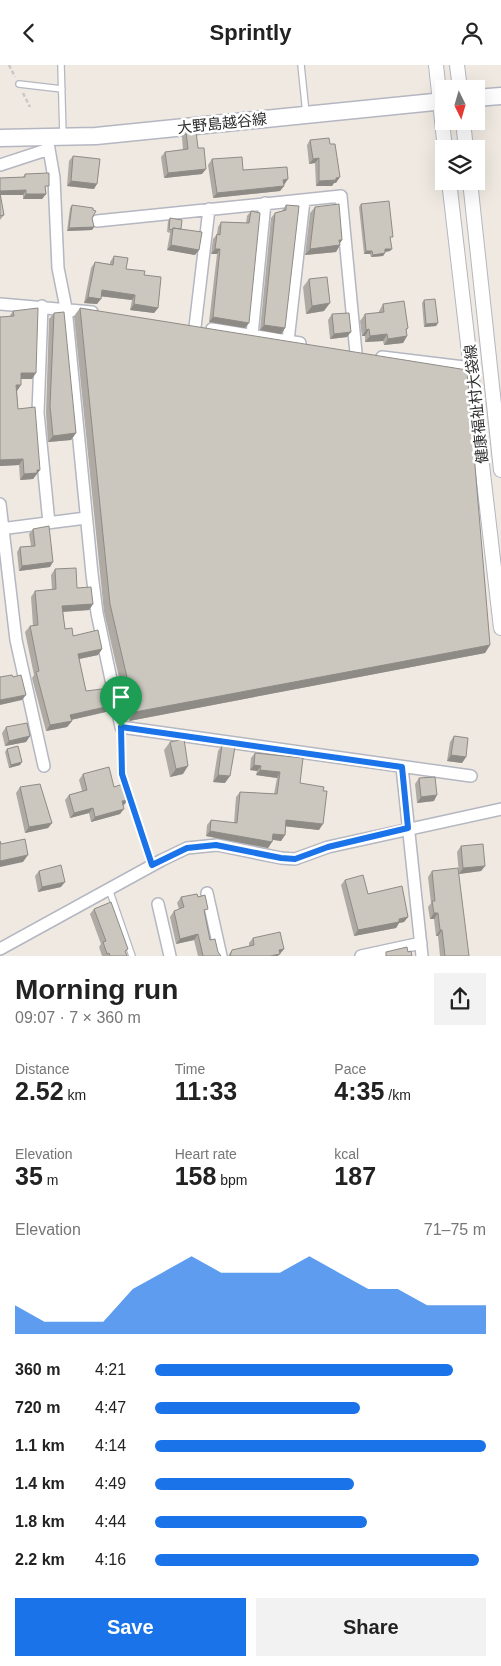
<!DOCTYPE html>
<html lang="en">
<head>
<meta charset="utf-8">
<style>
	:root { --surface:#fff; --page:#f2f2f2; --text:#222; --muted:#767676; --accent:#1a73e8 }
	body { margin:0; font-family:Arial,"Noto Sans JP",sans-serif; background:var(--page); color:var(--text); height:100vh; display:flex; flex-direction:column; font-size:19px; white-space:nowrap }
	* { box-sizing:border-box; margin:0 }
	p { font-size:16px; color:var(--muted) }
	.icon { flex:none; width:28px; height:28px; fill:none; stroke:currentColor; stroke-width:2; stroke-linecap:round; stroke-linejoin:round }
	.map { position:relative; height:891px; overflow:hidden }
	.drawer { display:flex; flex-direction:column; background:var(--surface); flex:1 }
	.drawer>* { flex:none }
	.needle { width:32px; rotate:175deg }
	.controls { position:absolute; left:435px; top:15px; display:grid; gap:10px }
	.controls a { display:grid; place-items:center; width:50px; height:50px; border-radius:0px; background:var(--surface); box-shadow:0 5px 20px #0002; font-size:25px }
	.pin { position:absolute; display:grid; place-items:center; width:42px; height:42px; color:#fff; margin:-51px -21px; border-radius:50% 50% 50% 0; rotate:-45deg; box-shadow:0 0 5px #0007 }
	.pin .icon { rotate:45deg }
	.round { display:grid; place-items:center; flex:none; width:52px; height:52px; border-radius:0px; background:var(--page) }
	.overview { display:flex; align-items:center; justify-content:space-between; height:85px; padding:0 15px }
	h1 { font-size:28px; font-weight:600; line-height:38px }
	.metrics { display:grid; grid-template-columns:repeat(3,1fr); gap:8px; height:85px; padding:5px 15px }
	.metrics div { display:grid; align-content:center }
	.metrics b { font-size:25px; font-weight:600 }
	.metrics small { font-size:14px; font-weight:400 }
	.metrics p { font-size:14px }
	.chart { height:140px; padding:10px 15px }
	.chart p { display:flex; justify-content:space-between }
	.chart svg { width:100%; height:90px; margin-top:5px; fill:var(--accent); opacity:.7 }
	.primary-button { display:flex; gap:10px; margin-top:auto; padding:10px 15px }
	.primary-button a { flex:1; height:58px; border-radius:0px; background:var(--accent); color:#fff; font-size:20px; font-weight:600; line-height:58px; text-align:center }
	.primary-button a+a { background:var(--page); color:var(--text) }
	ul { padding:0 15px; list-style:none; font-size:16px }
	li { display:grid; grid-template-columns:80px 60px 1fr; align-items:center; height:38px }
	li i { height:12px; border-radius:6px; background:var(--accent) }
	header { display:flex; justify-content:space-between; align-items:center; height:65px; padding:0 15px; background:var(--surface); font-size:22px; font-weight:600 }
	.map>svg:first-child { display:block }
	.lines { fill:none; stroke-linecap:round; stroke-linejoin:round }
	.service-casing { stroke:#b4b7c1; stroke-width:8 }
	.minor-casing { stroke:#b4b7c1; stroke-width:14 }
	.tertiary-casing { stroke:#b4b7c1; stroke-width:16 }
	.secondary-casing { stroke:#b4b7c1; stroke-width:19 }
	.path { stroke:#c9c9c9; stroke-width:2.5; stroke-dasharray:4 2.5; stroke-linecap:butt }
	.service { stroke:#fff; stroke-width:5.5 }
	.minor { stroke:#fff; stroke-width:11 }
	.tertiary { stroke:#fff; stroke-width:14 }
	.secondary { stroke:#fff; stroke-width:16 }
	.wall { fill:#afaba4 }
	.shaded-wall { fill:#8e8b86 }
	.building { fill:#cbc7bf; stroke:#8e8b86 }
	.route-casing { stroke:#fff; stroke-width:10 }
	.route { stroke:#1a73e8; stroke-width:6 }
	.labels { text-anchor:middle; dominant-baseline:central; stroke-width:5; stroke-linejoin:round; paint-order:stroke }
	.street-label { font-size:15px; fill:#2e2e2e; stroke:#fff }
</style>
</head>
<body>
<header><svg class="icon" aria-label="back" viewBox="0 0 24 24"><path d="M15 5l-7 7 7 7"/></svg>Sprintly<svg class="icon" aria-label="person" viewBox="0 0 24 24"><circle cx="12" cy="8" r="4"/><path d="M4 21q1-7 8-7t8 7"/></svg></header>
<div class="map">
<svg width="501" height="891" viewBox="0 0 501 891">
	<rect width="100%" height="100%" fill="#efe9e1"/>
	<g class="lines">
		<g class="service-casing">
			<path id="service" d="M61 0 63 71
				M301 0 306 48
				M19 19 62 24
				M121 662 122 709 152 800
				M109 824 132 891"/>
		</g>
		<g class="minor-casing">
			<path id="minor" d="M49 84 54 113 58 203 66 243 92 509 97 548 121 662 471 711
				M0 100 49 84 48 78
				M97 156 341 131 356 288
				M0 239 92 247
				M42 241 38 348 49 458
				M195 262 209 144
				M212 264 300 278
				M252 270 265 138
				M288 276 304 135
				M382 292 472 303
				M0 439 16 575 44 701
				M0 464 86 453
				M402 702 422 891
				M207 828 221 891
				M158 839 170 891
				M0 884 162 795 187 783 217 780 281 793 295 794 328 782 501 744
				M361 891 421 878"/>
		</g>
		<g class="tertiary-casing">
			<path id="tertiary" d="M436 0 445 84
				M457 0 460 24
				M463 56 466 84
				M449 116 501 563
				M470 116 501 405"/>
		</g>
		<g class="secondary-casing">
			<path id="secondary" d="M476 33 501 31
				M0 73 96 71 444 36"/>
		</g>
		<path class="path" d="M9 0 15 12
			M23 28 30 42"/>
		<use href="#service" class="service"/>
		<use href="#minor" class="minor"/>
		<use href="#tertiary" class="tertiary"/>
		<use href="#secondary" class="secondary"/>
	</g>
	<path class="wall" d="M186 67 198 83 206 104 202 109 164 113 161 92 165 87 183 85 182 72Z
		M310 75 336 118H334L332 121H316L315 98 309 99 307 80Z
		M73 91 94 124 67 121 69 96Z
		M212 94 284 120V121L280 126 213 133 208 100Z
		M25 109 46 125V129L42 134H23V130H0L4 150 0 155V113L23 112Z
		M361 139 391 175 390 186 385 187 383 191 371 192 370 189H364L359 142Z
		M72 140 92 153 94 162 92 165 67 166 70 143Z
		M286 140 285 263 281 269 260 265 271 153 275 148 282 146Z
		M315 142 342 175 340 178V180L336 187 305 190 310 148Z
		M251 146 245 263 209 257 217 189H211L213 174 217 169 218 162 221 157 246 158 247 151Z
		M170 153 181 164 195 190 167 185 170 168 167 167 168 156Z
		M114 191 126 204 144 210 158 243 154 248 130 245 132 235 101 231 97 239 84 238 91 203 95 197 110 199V197Z
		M309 214 324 246 306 249 303 222Z
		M424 235 438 258 436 261 424 262 422 238Z
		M383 239 408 263 406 266 407 271 403 278 384 280 383 276 365 277V271H362L360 256 365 249 379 248V246Z
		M80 243 490 580 485 588 129 656 104 547 74 251Z
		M13 246 32 314H21L17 326 18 344 40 405 33 414 20 415 19 400 0 401V252H9Z
		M54 248 76 368 71 375 48 377 46 348 49 254Z
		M332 249 347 272 330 274 328 255Z
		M33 464 50 502 19 506 17 487 20 482 31 481 29 469Z
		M55 504 77 523 93 539 89 545 63 547 65 564 73 571 102 584 98 590 79 594 86 626 110 646 71 655 72 656 67 662 46 666 32 613 34 610 25 567 30 561H33L31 532 35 526 52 525 51 510Z
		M6 662 30 671 26 677 5 681 2 668Z
		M454 671 466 692 462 698 447 696 450 677Z
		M170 677 183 709 170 712 164 685Z
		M222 680 225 718 213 717 218 686Z
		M7 684 20 700 9 703 5 687Z
		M255 688 300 718 319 765 286 761 285 770 281 776 273 775 268 783 206 771 207 760 211 755 234 758 236 732 240 727 274 729 277 713 256 710 257 706 250 705 251 693Z
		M83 709 114 722 124 740H123L120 749 91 757 89 748 70 753 65 735 69 730 82 726 79 715Z
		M419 713 434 736 417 738 415 719Z
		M20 722 52 758 48 763 25 768 16 728Z
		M461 781 485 801 481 806 459 809 457 787Z
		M39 806 61 822 38 827 35 811Z
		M432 806 469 891H440L438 871H436L434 854H430L428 842 431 838 428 812Z
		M345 815 368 829 408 852 404 857 399 858 396 863 354 871 341 820Z
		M181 832 205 849 210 875 218 887 221 891H198L194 875 176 879 170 852 174 846 179 844 177 838Z
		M94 844 126 888 127 891H102L99 882 101 879 90 849Z
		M253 873 284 884 279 890 228 891 232 885 249 881V878Z"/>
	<path class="shaded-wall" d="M319 93 315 98 309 99 313 94Z
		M206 104 202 109 164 113 168 108Z
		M340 112 336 118H334L332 121H316L319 116Z
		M288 114 284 120 283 115Z
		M71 116 97 119 94 124 67 121Z
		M284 121 280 126 213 133 217 128Z
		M26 125 23 130H0V126Z
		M26 129H46L42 134H23Z
		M94 162 92 165 67 166 69 163Z
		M339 175H342L338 181 340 180 336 187 305 190 310 184Z
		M171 180 199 185 195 190 167 185Z
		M215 184H220L217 189H211Z
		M385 184H392L390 186 383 187Z
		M366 186H372L370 189H364Z
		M385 188 383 191 371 192 373 190Z
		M102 225 135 230 132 235 98 231Z
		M88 232 101 234 97 239 84 238Z
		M330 238 324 246 306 249 312 241Z
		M134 239 158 243 154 248 130 245Z
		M213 252 249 258 245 263 209 257Z
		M438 258 436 261 424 262 426 259Z
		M264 260 285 263 281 269 260 265Z
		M369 264 365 271H362L366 265Z
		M351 267 347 272 330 274 334 269Z
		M387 269 383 276 365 277 370 271Z
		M407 271 403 278 384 280 388 274Z
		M21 308H36L32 314H16Z
		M16 320H21L17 326Z
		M76 368 71 375 48 377 53 371Z
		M23 394 19 400 0 401V395Z
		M37 405H40L33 414 20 415 24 409Z
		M53 497 50 502 19 506 22 501Z
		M93 539 89 545 58 547 62 541Z
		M490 580 485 588 129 656 135 647Z
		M102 584 98 590 74 595 78 589Z
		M26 630 22 635 0 640V635Z
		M114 640 110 646 66 656 70 650Z
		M72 656 67 662 46 666 50 660Z
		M30 671 26 677 5 681 9 676Z
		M451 690 466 692 462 698 447 696Z
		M22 697 20 700 9 703 11 700Z
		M254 700 261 701 257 706 250 705Z
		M188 701 183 709 170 712 176 704Z
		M260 705 280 707 277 713 256 710Z
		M218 710 230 711 225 718 213 717Z
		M437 730 434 736 417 738 421 732Z
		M128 735 124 740 118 742 122 736Z
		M93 743 89 748 70 753 74 748Z
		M124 744 120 749 91 757 95 752Z
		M286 755 323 759 319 765 282 761Z
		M52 758 48 763 25 768 29 762Z
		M210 766 272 777 268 783 206 771Z
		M273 769 285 770 281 776 269 774Z
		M28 790 23 797 0 802V796Z
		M485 801 481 806 459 809 463 803Z
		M65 817 61 822 38 827 42 822Z
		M434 848H438L434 854H430Z
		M408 852 404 857 399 858 396 863 354 871 358 865Z
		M440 865H442L438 871H436Z
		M198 869 194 875 176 879 180 874Z
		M284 884 278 891H270L279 885Z"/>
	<path class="building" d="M196 66 198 83H204L206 104 168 108 165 87 188 84 186 67Z
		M329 73 330 79H335L340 112 336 113V115L319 116V93L313 94 310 75Z
		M73 91 100 94 97 119 71 116Z
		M242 92 243 105 287 102 288 114 283 115 284 121 217 128 212 94Z
		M49 108V121H45L46 129H26V125L0 126V113L25 112V109Z
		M0 128 4 150 0 151Z
		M389 136 393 172H390L392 184H385V188L373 190 372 186H366L361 139Z
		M339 139 342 175H339L340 180 310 184 315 142Z
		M72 140 93 143V145L96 146 92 153 94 162 69 163Z
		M286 140 299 141 285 263 264 260 275 148 286 145Z
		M251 146 260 148 249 258 213 252 220 184H215L217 169 220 170 221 157 249 158Z
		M170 153 182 155 181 164 173 163 172 165 169 164Z
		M173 163 202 167 199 185 171 180Z
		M114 191 128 193 126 204 145 206 144 210 161 212 158 243 134 239 135 230 102 225 101 234 88 232 95 197 113 200Z
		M327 212 330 238 312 241 309 214Z
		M435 234 438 258 426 259 424 235Z
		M404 236 408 263 406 264 407 271 388 274 387 269 370 271 369 264 366 265 365 249 384 247 383 239Z
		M38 243 36 308H21V320H16L18 344 35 342 40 405H37V408L24 409 23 394 0 395V252L14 251 13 246Z
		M80 243 467 305 490 580 135 647 110 539Z
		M64 247 76 368 53 371 50 341 54 248Z
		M349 248 351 267 334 269 332 249Z
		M49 461 53 497 22 501 20 482 35 481 33 464Z
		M76 503 77 523 91 522 93 539 62 541 65 564 72 563 73 571 98 565 102 584 78 589 86 626 110 623 114 640 70 650 72 656 50 660 36 607 39 606 30 561 38 560 35 526 56 524 55 504Z
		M12 610 13 612 21 610 26 630 0 635V612Z
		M27 658 30 671 9 676 6 662Z
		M454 671 468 673 466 692 451 690Z
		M184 674 188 701 176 704 170 677Z
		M222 680 235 682 230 711 218 710Z
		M18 681 22 697 11 700 7 684Z
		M255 688 303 693 300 718 324 722 323 726H327L323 759 286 755 285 770 273 769 272 777 210 766 211 755 237 758 240 727 277 729 280 707 260 705 261 701 254 700Z
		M109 702 114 722 123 719 128 735 122 736 124 744 95 752 93 743 74 748 69 730 87 725 83 709Z
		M435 712 437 730 421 732 419 713Z
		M40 719 52 758 29 762 20 722Z
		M25 774 28 790 0 796V776L1 779Z
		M483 779 485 801 463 803 461 781Z
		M61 800 65 817 42 822 39 806Z
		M458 803 469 891H445L442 865H440L438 848H434L432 836H435L432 806Z
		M363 810 368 829 402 821 408 852 399 854V857L358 865 345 815Z
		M197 829 198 832 205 830 208 844 204 845 210 875 215 874 218 887 221 891H203L198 869 180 874 174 846 184 842 181 832Z
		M111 837 128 884 125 886 127 891H110L109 888 107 889 103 877 106 876 94 844Z
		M280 867 284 884 279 885 280 889 270 891H230L232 885 254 880 253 873Z
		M407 882 408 887 411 886 412 891H386V887Z"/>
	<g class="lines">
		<g class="route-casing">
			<path id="route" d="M121 662 402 702 408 763 328 782 295 794 281 793 216 780 187 783 152 800 122 709Z"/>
		</g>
		<use href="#route" class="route"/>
	</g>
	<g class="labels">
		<g class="street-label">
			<text transform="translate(222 58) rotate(-6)">大野島越谷線</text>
			<text transform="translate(476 339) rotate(-96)">健康福祉村大袋線</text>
		</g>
	</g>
</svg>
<div class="controls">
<a><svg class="needle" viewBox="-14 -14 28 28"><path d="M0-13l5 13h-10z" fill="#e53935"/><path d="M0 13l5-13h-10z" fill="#767676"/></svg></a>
<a><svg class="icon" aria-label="layers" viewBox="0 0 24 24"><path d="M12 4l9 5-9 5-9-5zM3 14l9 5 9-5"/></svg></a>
</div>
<div class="pin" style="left:121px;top:662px;background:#1e9e55"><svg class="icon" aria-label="arrive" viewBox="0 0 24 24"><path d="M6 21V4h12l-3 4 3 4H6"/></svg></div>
</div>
<section class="drawer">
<div class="overview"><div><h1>Morning run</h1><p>09:07 · 7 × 360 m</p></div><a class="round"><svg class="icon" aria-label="share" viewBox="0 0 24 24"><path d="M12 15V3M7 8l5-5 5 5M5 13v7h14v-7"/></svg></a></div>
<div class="metrics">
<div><p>Distance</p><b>2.52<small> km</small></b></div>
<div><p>Time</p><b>11:33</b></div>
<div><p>Pace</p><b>4:35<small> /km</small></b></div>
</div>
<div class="metrics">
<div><p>Elevation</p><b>35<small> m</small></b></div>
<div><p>Heart rate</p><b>158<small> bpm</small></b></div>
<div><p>kcal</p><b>187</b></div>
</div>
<div class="chart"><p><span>Elevation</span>71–75 m</p>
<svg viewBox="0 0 160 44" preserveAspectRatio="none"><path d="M0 44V30L10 38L20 38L30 38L40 22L50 14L60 6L70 14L80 14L90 14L100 6L110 14L120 22L130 22L140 30L150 30L160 30V44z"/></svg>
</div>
<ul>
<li><b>360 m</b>4:21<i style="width:90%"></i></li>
<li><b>720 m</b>4:47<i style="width:62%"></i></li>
<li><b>1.1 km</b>4:14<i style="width:100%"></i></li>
<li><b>1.4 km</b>4:49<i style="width:60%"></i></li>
<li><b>1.8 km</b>4:44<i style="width:64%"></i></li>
<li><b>2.2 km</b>4:16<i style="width:98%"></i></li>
</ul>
<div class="primary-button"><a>Save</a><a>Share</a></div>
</section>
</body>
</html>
